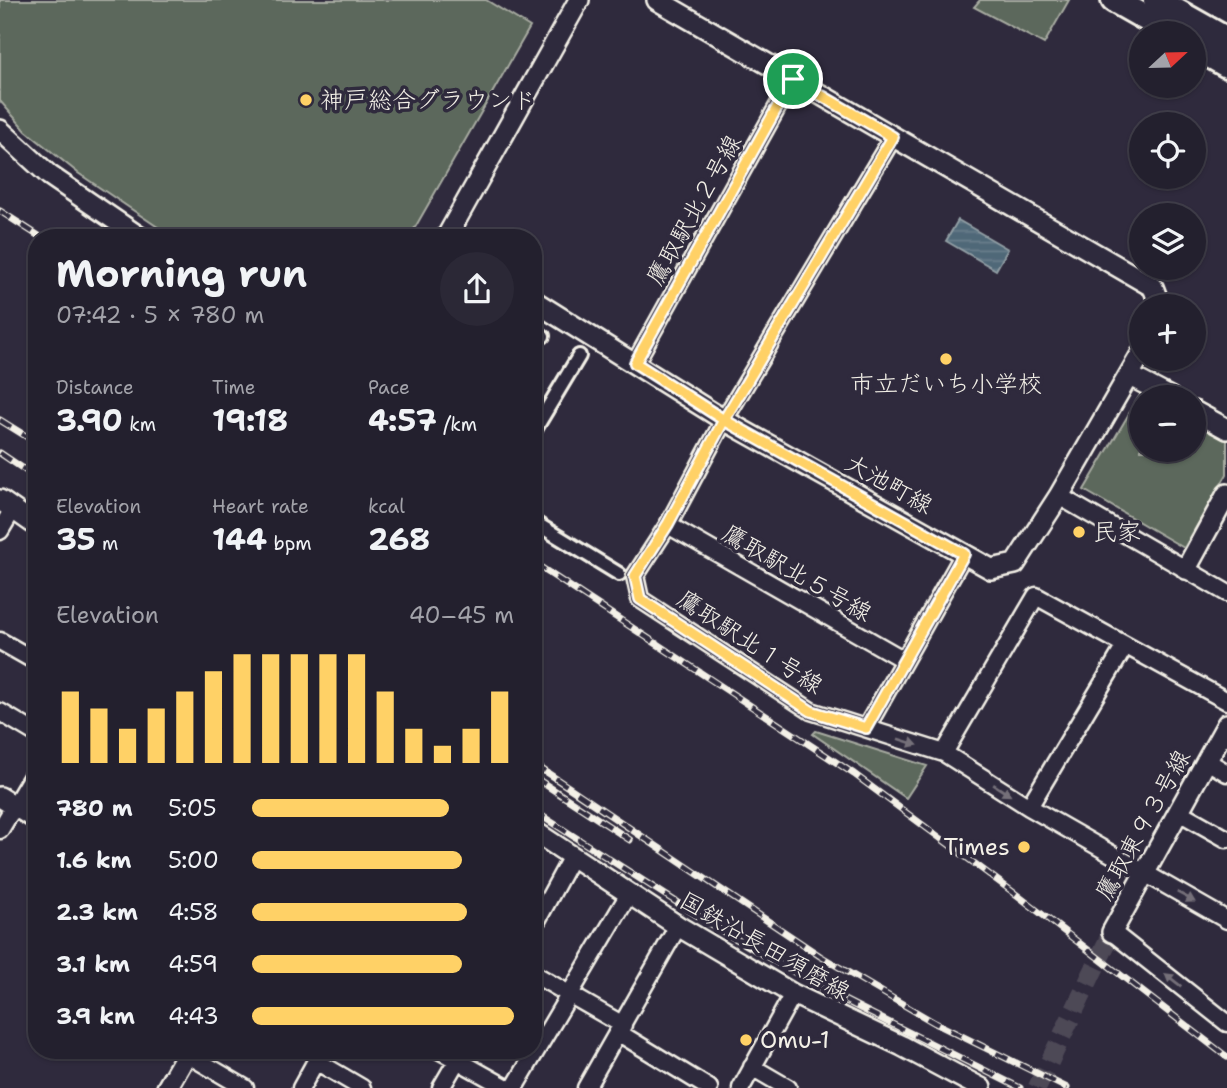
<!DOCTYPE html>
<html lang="en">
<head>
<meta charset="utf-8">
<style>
	:root { --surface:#23202e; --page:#2b2836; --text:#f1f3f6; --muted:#a3a3aa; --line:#403e4a; --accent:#ffd166 }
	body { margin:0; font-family:"Shantell Sans","Klee One",sans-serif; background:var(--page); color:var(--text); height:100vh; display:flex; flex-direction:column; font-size:26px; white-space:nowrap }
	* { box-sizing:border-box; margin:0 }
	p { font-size:23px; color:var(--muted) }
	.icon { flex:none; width:38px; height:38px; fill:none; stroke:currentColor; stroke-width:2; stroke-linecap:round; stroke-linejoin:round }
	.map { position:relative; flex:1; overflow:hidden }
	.side { position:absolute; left:28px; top:229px; width:514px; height:830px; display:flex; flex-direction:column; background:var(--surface); border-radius:28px; box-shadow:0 2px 5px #0004,0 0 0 2px var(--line) }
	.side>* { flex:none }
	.needle { width:46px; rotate:68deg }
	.controls { position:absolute; left:1129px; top:21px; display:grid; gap:14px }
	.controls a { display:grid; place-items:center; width:77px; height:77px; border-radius:50%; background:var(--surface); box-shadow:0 2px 5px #0004,0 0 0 2px var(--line); font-size:35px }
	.pin { position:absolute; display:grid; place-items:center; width:60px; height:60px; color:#fff; margin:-30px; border:4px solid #fff; border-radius:50%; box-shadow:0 2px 7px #0007 }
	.round { display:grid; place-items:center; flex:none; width:74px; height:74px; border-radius:37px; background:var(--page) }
	.overview { display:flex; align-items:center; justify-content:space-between; height:119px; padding:0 28px }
	h1 { font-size:38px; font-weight:700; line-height:52px }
	.figures { display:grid; grid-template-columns:repeat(3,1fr); gap:10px; height:119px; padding:7px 28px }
	.figures div { display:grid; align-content:center }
	.figures b { font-size:30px; font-weight:700 }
	.figures small { font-size:19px; font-weight:400 }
	.figures p { font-size:19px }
	.chart { height:196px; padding:14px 28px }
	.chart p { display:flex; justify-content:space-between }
	.chart svg { width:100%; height:126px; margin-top:7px; stroke:var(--accent); stroke-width:6 }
	ul { padding:0 28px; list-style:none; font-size:23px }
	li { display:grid; grid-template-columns:112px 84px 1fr; align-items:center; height:52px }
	li i { height:18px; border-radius:9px; background:var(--accent) }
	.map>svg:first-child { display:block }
	.park { fill:#5c675b; stroke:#a8aca2; stroke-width:2 }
	.water { fill:url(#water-rules); stroke:#929fa5; stroke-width:2 }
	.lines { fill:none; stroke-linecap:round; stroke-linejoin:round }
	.tertiary-tunnel { stroke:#4d4857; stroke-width:19; stroke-dasharray:19 10; stroke-linecap:butt }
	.pedestrian-casing { stroke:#f4f1e8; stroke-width:18 }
	.minor-casing { stroke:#f4f1e8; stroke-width:21 }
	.tertiary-casing { stroke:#f4f1e8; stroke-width:24 }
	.primary-casing { stroke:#f4f1e8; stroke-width:30 }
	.pedestrian { stroke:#2f2a3d; stroke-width:12 }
	.minor { stroke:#2f2a3d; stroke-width:16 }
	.tertiary { stroke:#2f2a3d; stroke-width:19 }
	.primary { stroke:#2f2a3d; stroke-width:24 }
	.rail-casing { stroke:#f4f1e8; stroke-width:7 }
	.rail { stroke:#2f2a3d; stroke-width:4.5; stroke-dasharray:13; stroke-linecap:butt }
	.oneway { fill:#747079 }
	.route-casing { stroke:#fff; stroke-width:14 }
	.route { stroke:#ffd166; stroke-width:9 }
	.poi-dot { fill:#ffd166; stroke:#2f2a3d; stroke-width:2.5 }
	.labels { text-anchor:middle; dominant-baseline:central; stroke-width:7; stroke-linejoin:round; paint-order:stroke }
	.poi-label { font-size:24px; fill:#f4f1e8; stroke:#2f2a3d; text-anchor:start }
	.street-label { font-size:24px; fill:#f4f1e8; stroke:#2f2a3d }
</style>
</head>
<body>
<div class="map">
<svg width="1227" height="1088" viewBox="0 0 1227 1088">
	<defs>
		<pattern id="water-rules" width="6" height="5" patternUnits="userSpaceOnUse" patternTransform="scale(1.75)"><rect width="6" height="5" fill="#506878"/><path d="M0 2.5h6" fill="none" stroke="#6a7e8b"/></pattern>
	</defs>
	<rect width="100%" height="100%" fill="#2f2a3d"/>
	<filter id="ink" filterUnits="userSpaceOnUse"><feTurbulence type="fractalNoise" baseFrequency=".0143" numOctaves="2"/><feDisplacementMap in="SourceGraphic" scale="14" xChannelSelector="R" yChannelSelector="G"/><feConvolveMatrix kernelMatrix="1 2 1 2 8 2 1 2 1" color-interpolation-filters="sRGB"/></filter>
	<g filter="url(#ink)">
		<path class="park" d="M0 0H486L530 27 409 238H174L78 173 26 131 0 101Z
			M980 0H1069L1044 44 974 7Z
			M1143 390 1156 397H1141V450H1194V419L1227 439V474L1184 548 1084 490Z
			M816 731 927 766 906 798 813 734Z"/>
		<path class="water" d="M958 220 1008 249 996 270 946 241Z"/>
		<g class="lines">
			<path class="tertiary-tunnel" d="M1037 1088 1112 932"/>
			<g class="pedestrian-casing">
				<path id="pedestrian" d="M534 331 543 336
					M534 431 579 356
					M534 522 619 574"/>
			</g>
			<g class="minor-casing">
				<path id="minor" d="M893 137 724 420 668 525 635 576 640 599 811 711 944 753 1029 807 1227 920
					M635 363 793 79
					M1059 496 1227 593
					M668 525 904 660
					M0 531 13 509
					M0 641 37 662
					M0 712 37 734
					M866 728 964 554
					M944 753 1036 596 1227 701
					M1207 761 1227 773
					M1029 807 1125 646
					M1179 812 1227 839
					M0 830 37 768
					M534 926 572 856
					M1112 932 1227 1023
					M534 974 623 1025
					M619 1033 709 1088
					M311 1050 315 1052 321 1064 362 1088
					M439 1050 507 1088
					M187 1054 245 1088
					M752 1067 788 1088
					M301 1088 322 1050
					M441 1088 463 1050
					M514 1088 629 894
					M586 1088 678 926
					M741 1088 793 994"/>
			</g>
			<g class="tertiary-casing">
				<path id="tertiary" d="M657 0 1153 287 1160 306
					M0 130 49 175 141 238
					M446 238 579 0
					M534 301 724 420 991 569 1015 564 1059 496 1141 354
					M1130 376 1170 397
					M1194 411 1227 429
					M0 500 37 526
					M1186 569 1227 494
					M0 797 37 820
					M534 831 678 926 793 994 902 1046 981 1088
					M1112 932 1227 724
					M167 1088 189 1050"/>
			</g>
			<g class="primary-casing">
				<path id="primary" d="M1114 0 1172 33
					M1156 0 1227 40
					M1194 46 1227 65"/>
			</g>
			<use href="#pedestrian" class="pedestrian"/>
			<use href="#minor" class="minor"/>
			<use href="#tertiary" class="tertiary"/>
			<use href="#primary" class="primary"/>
			<g class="rail-casing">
				<path id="rail" d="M0 211 42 238
					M0 420 37 443
					M0 453 37 478
					M534 563 854 774 1017 895 1227 1057
					M534 764 820 956 935 1023 1067 1088
					M534 777 630 840
					M534 811 717 928 838 997 1020 1088"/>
			</g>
			<use href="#rail" class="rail"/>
		</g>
		<defs><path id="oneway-solid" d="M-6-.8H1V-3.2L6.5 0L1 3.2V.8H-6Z" transform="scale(1.75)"/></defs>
		<g class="oneway">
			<use href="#oneway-solid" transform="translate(908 742) rotate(18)"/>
			<use href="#oneway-solid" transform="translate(1002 790) rotate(33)"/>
			<use href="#oneway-solid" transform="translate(1186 897) rotate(29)"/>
			<use href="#oneway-solid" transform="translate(1173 980) rotate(-142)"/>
		</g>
	</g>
	<g class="lines" filter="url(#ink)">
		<g class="route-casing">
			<path id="route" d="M793 79 635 363 724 420 668 524 635 576 640 599 811 711 866 728 964 554 724 420 893 137 793 79"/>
		</g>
		<use href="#route" class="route"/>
	</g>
	<g class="poi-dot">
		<circle cx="306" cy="100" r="7"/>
		<circle cx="946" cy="359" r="7"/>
		<circle cx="1079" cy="532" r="7"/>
		<circle cx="1024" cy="847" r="7"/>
		<circle cx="746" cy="1040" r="7"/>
	</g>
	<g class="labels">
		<g class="poi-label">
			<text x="320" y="100">神戸総合グラウンド</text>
			<text x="946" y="384" text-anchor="middle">市立だいち小学校</text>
			<text x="1093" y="532">民家</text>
			<text x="1010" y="847" text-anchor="end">Times</text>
			<text x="760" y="1040">Omu-1</text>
		</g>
		<g class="street-label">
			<text transform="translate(694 210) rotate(-61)">鷹取駅北２号線</text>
			<text transform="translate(889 484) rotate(29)">大池町線</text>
			<text transform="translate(797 573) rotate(30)">鷹取駅北５号線</text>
			<text transform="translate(750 642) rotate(33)">鷹取駅北１号線</text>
			<text transform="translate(1143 825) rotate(-61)">鷹取東９３号線</text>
			<text transform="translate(765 946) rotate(30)">国鉄沿長田須磨線</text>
		</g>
	</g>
</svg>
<div class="controls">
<a><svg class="needle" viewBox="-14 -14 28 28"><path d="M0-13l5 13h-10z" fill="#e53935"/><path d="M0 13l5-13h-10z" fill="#a3a3aa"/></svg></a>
<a><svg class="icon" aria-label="locate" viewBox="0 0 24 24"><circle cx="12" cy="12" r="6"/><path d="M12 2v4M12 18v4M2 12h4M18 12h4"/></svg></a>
<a><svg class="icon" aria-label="layers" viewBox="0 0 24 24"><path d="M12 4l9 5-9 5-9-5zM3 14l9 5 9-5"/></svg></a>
<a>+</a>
<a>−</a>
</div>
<div class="pin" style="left:793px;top:79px;background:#1e9e55"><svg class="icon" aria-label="arrive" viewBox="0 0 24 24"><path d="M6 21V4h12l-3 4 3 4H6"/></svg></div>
<section class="side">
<div class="overview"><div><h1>Morning run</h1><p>07:42 · 5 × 780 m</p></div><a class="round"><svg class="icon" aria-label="share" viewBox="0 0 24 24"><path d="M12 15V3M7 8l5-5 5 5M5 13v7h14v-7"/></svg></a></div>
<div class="figures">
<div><p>Distance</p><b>3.90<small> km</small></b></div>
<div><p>Time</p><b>19:18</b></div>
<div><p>Pace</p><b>4:57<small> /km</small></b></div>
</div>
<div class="figures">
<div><p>Elevation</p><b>35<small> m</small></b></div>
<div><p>Heart rate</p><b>144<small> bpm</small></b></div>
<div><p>kcal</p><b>268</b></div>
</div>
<div class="chart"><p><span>Elevation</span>40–45 m</p>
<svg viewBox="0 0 160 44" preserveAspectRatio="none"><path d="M5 44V19M15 44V25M25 44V32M35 44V25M45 44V19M55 44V12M65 44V6M75 44V6M85 44V6M95 44V6M105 44V6M115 44V19M125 44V32M135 44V38M145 44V32M155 44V19"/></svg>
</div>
<ul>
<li><b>780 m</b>5:05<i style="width:75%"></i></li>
<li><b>1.6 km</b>5:00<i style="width:80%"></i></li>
<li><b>2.3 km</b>4:58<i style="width:82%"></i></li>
<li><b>3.1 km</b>4:59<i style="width:80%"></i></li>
<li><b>3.9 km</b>4:43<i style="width:100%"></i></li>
</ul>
</section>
</div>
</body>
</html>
